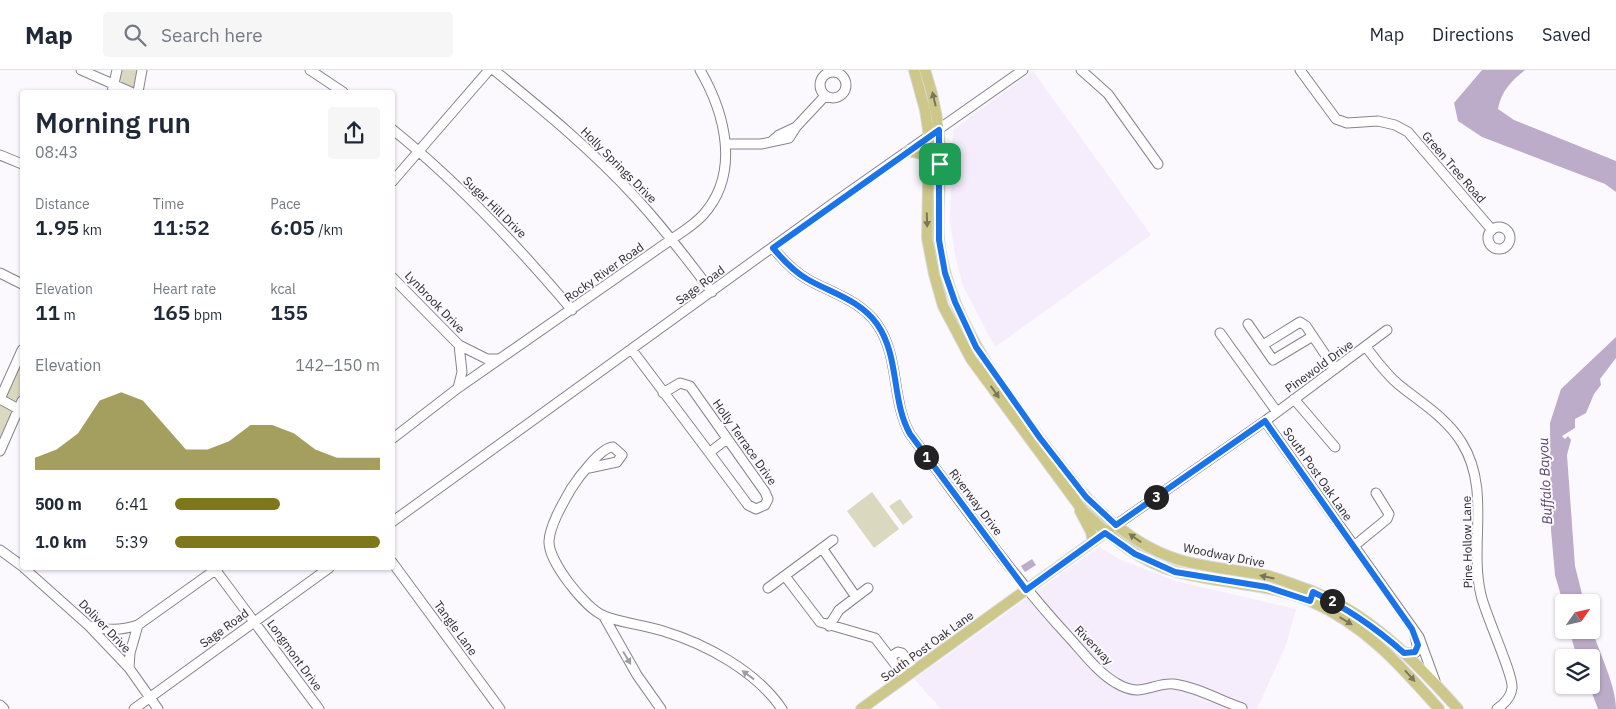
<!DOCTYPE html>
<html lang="en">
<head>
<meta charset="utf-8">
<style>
	:root { --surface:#fff; --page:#f6f6f7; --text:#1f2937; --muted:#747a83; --line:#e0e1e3; --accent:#7f771c }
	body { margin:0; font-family:"IBM Plex Sans",sans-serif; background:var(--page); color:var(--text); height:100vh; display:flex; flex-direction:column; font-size:19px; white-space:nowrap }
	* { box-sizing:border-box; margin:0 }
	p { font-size:16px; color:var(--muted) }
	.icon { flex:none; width:28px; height:28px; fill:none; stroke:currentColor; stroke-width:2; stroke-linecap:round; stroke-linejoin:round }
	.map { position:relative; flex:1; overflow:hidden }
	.drawer { position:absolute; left:20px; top:20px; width:375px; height:480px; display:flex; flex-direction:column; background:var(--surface); border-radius:5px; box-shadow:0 1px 4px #0004 }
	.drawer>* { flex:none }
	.needle { width:32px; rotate:56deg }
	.controls { position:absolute; left:1555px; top:524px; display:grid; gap:10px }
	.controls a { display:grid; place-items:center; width:45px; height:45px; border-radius:5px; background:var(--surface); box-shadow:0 1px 4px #0004; font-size:25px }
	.pin { position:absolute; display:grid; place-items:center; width:42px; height:42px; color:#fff; margin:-21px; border-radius:10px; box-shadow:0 2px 8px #0006 }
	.km { position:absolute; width:25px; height:25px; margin:-12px; border-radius:50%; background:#222; color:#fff; font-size:14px; line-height:25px; text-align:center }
	.round { display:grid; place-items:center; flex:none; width:52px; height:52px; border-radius:5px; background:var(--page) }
	.overview { display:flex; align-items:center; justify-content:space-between; height:85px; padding:0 15px }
	h1 { font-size:28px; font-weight:600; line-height:38px }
	.figures { display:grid; grid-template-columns:repeat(3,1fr); gap:8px; height:85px; padding:5px 15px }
	.figures div { display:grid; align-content:center }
	.figures b { font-size:21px; font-weight:600 }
	.figures small { font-size:14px; font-weight:400 }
	.figures p { font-size:14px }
	.chart { height:140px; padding:10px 15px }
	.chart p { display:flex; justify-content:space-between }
	.chart svg { width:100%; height:90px; margin-top:5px; fill:var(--accent); opacity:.7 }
	ul { padding:0 15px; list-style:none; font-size:16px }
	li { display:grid; grid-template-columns:80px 60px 1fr; align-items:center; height:38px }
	li i { height:12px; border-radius:6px; background:var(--accent) }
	header { display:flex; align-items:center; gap:30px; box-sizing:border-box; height:70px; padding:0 25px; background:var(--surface); border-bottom:1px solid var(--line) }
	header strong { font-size:24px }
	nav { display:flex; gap:28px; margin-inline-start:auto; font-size:18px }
	.search { width:350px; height:45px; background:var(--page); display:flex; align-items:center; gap:12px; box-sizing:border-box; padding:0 18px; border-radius:5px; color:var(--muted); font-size:19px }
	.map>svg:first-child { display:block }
	.built { fill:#f5ecfc }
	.green { fill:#dad8bf }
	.water { fill:#bcacc9 }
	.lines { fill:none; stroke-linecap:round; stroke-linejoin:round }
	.minor-casing { stroke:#89828e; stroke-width:11 }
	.major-casing { stroke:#d8d8d9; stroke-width:12 }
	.minor { stroke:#fff; stroke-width:9 }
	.major { stroke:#cdc789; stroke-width:10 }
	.oneway { fill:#7a765a }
	.oneway2 { fill:#9e9d9f }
	.route-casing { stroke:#fff; stroke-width:10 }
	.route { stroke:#1a73e8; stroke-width:6 }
	.labels { text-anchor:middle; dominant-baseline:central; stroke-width:4; stroke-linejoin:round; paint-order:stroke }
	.street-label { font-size:12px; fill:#28262a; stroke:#fcf9fe }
	.water-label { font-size:14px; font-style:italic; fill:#5a426c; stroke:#fcf9fe }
</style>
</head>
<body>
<header>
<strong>Map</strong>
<div class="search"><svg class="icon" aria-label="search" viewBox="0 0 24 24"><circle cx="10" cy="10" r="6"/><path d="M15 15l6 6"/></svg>Search here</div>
<nav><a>Map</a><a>Directions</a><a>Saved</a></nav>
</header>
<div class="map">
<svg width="1616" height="639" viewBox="0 0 1616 639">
	<rect width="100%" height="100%" fill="#fcf9fe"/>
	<path class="built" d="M1033 1 1151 165 995 277 963 216 955 185 950 151 953 60Z
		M1099 477 1121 490 1176 511 1296 539 1286 575 1257 639H941L914 609Z"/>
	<path class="green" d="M120 0H140L136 22H115Z
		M22 285V327L0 375V334Z
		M872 422 899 459 874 478 847 441Z
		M900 429 913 447 903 455 889 436Z"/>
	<path class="water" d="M1482 0H1525C1511 11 1501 22 1498 39L1514 50 1616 91V122L1605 114 1482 67 1458 51 1454 33Z
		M1616 267V288L1600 309 1601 315 1594 324 1586 343 1575 349V358L1562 366 1565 369 1568 366 1571 370 1567 385 1575 496 1584 532H1564V536L1555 505 1551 460 1550 353 1561 319Z
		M1032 489 1036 495 1025 502 1021 496Z
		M1591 556C1598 581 1616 614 1616 639H1598L1589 615H1591V588L1577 587 1569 560H1591Z"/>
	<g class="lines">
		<g class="minor-casing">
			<path id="minor" d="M81 0 131 22
				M310 0 343 22
				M494 0C543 40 592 80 635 127 663 157 687 189 712 222
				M1081 0 1108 24 1158 94
				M1300 0 1336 49 1347 53 1378 51 1395 55 1408 62 1492 160
				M820 15a13 13 0 1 1 26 0a13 13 0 1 1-26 0Z
				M112 22 117 0
				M138 22 142 0
				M392 59C459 113 517 175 572 240
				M772 71 779 65 796 57
				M726 74H761L789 68 796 57 825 26
				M0 85 22 94
				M392 112 489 0
				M1488 168a11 11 0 1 1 22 0a11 11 0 1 1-22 0Z
				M773 178C783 190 793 201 807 209 831 223 860 230 877 254 900 287 891 330 910 364 961 432 1009 502 1067 565 1082 581 1097 602 1116 613 1142 629 1152 612 1174 614 1197 617 1221 631 1242 638
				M0 203 22 214
				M392 207 459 275 487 289H499
				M1248 254 1273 290 1313 266
				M1220 263 1277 342
				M1263 275 1300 252 1306 256 1335 299
				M1366 277C1376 290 1385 303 1398 314 1421 333 1446 347 1462 373 1491 420 1469 475 1481 525 1485 544 1514 606 1512 618 1511 628 1504 634 1497 639
				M632 280C671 332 710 383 748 435L756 439 765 435 768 429 765 422 690 316 680 313 663 323
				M458 318 462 302 459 275
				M0 329 22 280
				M0 329 22 341
				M1294 329 1335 377
				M1265 351 1419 567 1435 611
				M392 369 458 318 672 169C682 162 694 155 703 145 741 103 725 43 700 0
				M0 381 22 331
				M710 382 727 369
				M589 398 617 392 622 385 613 377C601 377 578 408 571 419 563 433 550 455 549 471 548 491 585 538 604 546 622 553 644 555 663 561 706 574 756 601 782 639
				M392 452 835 132 1023 0
				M1116 455 1265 351 1387 260
				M1354 476 1387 449 1389 444 1376 423
				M822 478 856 527
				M0 480 22 496
				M392 492 500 639
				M24 498 89 556 129 598 158 639
				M214 498 319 639
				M785 506 820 552 875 568 905 607
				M768 518 833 470
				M603 545 637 605 661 639
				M89 556C107 560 120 561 138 555L218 498
				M829 556 839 540 868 518
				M1404 583H1415L1418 579 1415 566
				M890 587 898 582 902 583 915 600
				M129 598 130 583 138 555
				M0 635 4 639
				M134 639 329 498"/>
		</g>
		<g class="major-casing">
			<path id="major" d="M914 0 925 40 929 66 927 168 934 204 943 236 971 289 1083 441C1110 467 1140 492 1177 502 1221 514 1267 513 1310 531 1365 555 1400 595 1439 639
				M925 0C936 32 941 64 940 97 940 121 937 146 939 170 949 261 1024 347 1079 419 1106 450 1140 478 1180 490 1209 498 1239 500 1269 506 1283 510 1298 516 1312 521 1371 545 1416 592 1458 639
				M908 81 921 84 929 90
				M1080 441 1091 462 1093 472
				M861 639 1109 460"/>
		</g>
		<use href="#minor" class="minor"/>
		<use href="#major" class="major"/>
	</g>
	<defs><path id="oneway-solid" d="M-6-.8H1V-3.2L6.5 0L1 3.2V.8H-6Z" transform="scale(1.25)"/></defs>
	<g class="oneway">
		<use href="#oneway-solid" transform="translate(934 29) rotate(-103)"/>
		<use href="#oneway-solid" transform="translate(927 150) rotate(88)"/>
		<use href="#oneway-solid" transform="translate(995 322) rotate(55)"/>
		<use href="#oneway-solid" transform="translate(1135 468) rotate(-145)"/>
		<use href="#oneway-solid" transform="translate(1267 507) rotate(-168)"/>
		<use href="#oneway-solid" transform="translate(1346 551) rotate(31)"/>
		<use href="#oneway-solid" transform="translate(1410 606) rotate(48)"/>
	</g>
	<g class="oneway2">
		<use href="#oneway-solid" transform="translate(627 588) rotate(59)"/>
		<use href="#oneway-solid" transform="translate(748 605) rotate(-144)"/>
	</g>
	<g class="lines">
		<g class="route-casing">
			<path id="route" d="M939 60V170L945 203 955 232 976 277 1040 368 1086 427 1116 455 1265 351 1412 559 1418 575 1415 582 1404 583C1375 557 1347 538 1313 522L1310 531 1267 517 1175 502 1135 484 1105 463 1026 520 910 364C891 330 900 287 877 254 860 230 831 223 807 209 793 201 783 190 773 178Z"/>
		</g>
		<use href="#route" class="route"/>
	</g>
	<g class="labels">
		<g class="street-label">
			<text transform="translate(619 95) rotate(45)">Holly Springs Drive</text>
			<text transform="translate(1454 97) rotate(49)">Green Tree Road</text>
			<text transform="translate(495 137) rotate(44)">Sugar Hill Drive</text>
			<text transform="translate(604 202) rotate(-35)">Rocky River Road</text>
			<text transform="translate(700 215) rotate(-36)">Sage Road</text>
			<text transform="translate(435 232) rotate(46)">Lynbrook Drive</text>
			<text transform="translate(1319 296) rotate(-36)">Pinewold Drive</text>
			<text transform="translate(745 372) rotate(55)">Holly Terrace Drive</text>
			<text transform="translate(1318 404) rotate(55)">South Post Oak Lane</text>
			<text transform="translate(976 432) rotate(53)">Riverway Drive</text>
			<text transform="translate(1467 472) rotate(-91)">Pine Hollow Lane</text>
			<text transform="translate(1224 485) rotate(11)">Woodway Drive</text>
			<text transform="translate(105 556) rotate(46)">Doliver Drive</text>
			<text transform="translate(224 558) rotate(-36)">Sage Road</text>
			<text transform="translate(456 558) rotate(54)">Tangle Lane</text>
			<text transform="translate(1094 575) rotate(46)">Riverway</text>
			<text transform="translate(927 576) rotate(-36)">South Post Oak Lane</text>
			<text transform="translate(295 585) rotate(54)">Longmont Drive</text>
		</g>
		<g class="water-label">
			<text transform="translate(1545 411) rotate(-93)">Buffalo Bayou</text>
		</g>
	</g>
</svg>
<div class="controls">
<a><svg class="needle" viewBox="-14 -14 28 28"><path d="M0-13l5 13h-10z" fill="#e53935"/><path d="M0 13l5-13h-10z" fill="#747a83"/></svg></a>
<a><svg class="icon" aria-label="layers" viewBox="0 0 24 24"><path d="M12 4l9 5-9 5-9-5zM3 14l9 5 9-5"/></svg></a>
</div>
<div class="pin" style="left:940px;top:94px;background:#1e9e55"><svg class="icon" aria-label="arrive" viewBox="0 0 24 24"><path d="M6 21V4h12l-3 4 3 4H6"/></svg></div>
<b class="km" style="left:926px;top:387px">1</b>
<b class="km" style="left:1332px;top:531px">2</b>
<b class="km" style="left:1156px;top:427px">3</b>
<section class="drawer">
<div class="overview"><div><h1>Morning run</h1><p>08:43</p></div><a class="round"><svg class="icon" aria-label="share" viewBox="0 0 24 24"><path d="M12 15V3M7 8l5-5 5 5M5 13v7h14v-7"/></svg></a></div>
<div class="figures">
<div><p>Distance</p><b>1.95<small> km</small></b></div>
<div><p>Time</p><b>11:52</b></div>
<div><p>Pace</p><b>6:05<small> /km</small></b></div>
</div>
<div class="figures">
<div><p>Elevation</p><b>11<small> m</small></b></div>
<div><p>Heart rate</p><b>165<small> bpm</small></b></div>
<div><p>kcal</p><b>155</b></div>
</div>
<div class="chart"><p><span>Elevation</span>142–150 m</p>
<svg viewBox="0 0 160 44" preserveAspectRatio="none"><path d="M0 44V38L10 34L20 26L30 10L40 6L50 10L60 22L70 34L80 34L90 30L100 22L110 22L120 26L130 34L140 38L150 38L160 38V44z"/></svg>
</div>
<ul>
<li><b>500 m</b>6:41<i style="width:51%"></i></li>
<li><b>1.0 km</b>5:39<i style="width:100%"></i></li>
</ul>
</section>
</div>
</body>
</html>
